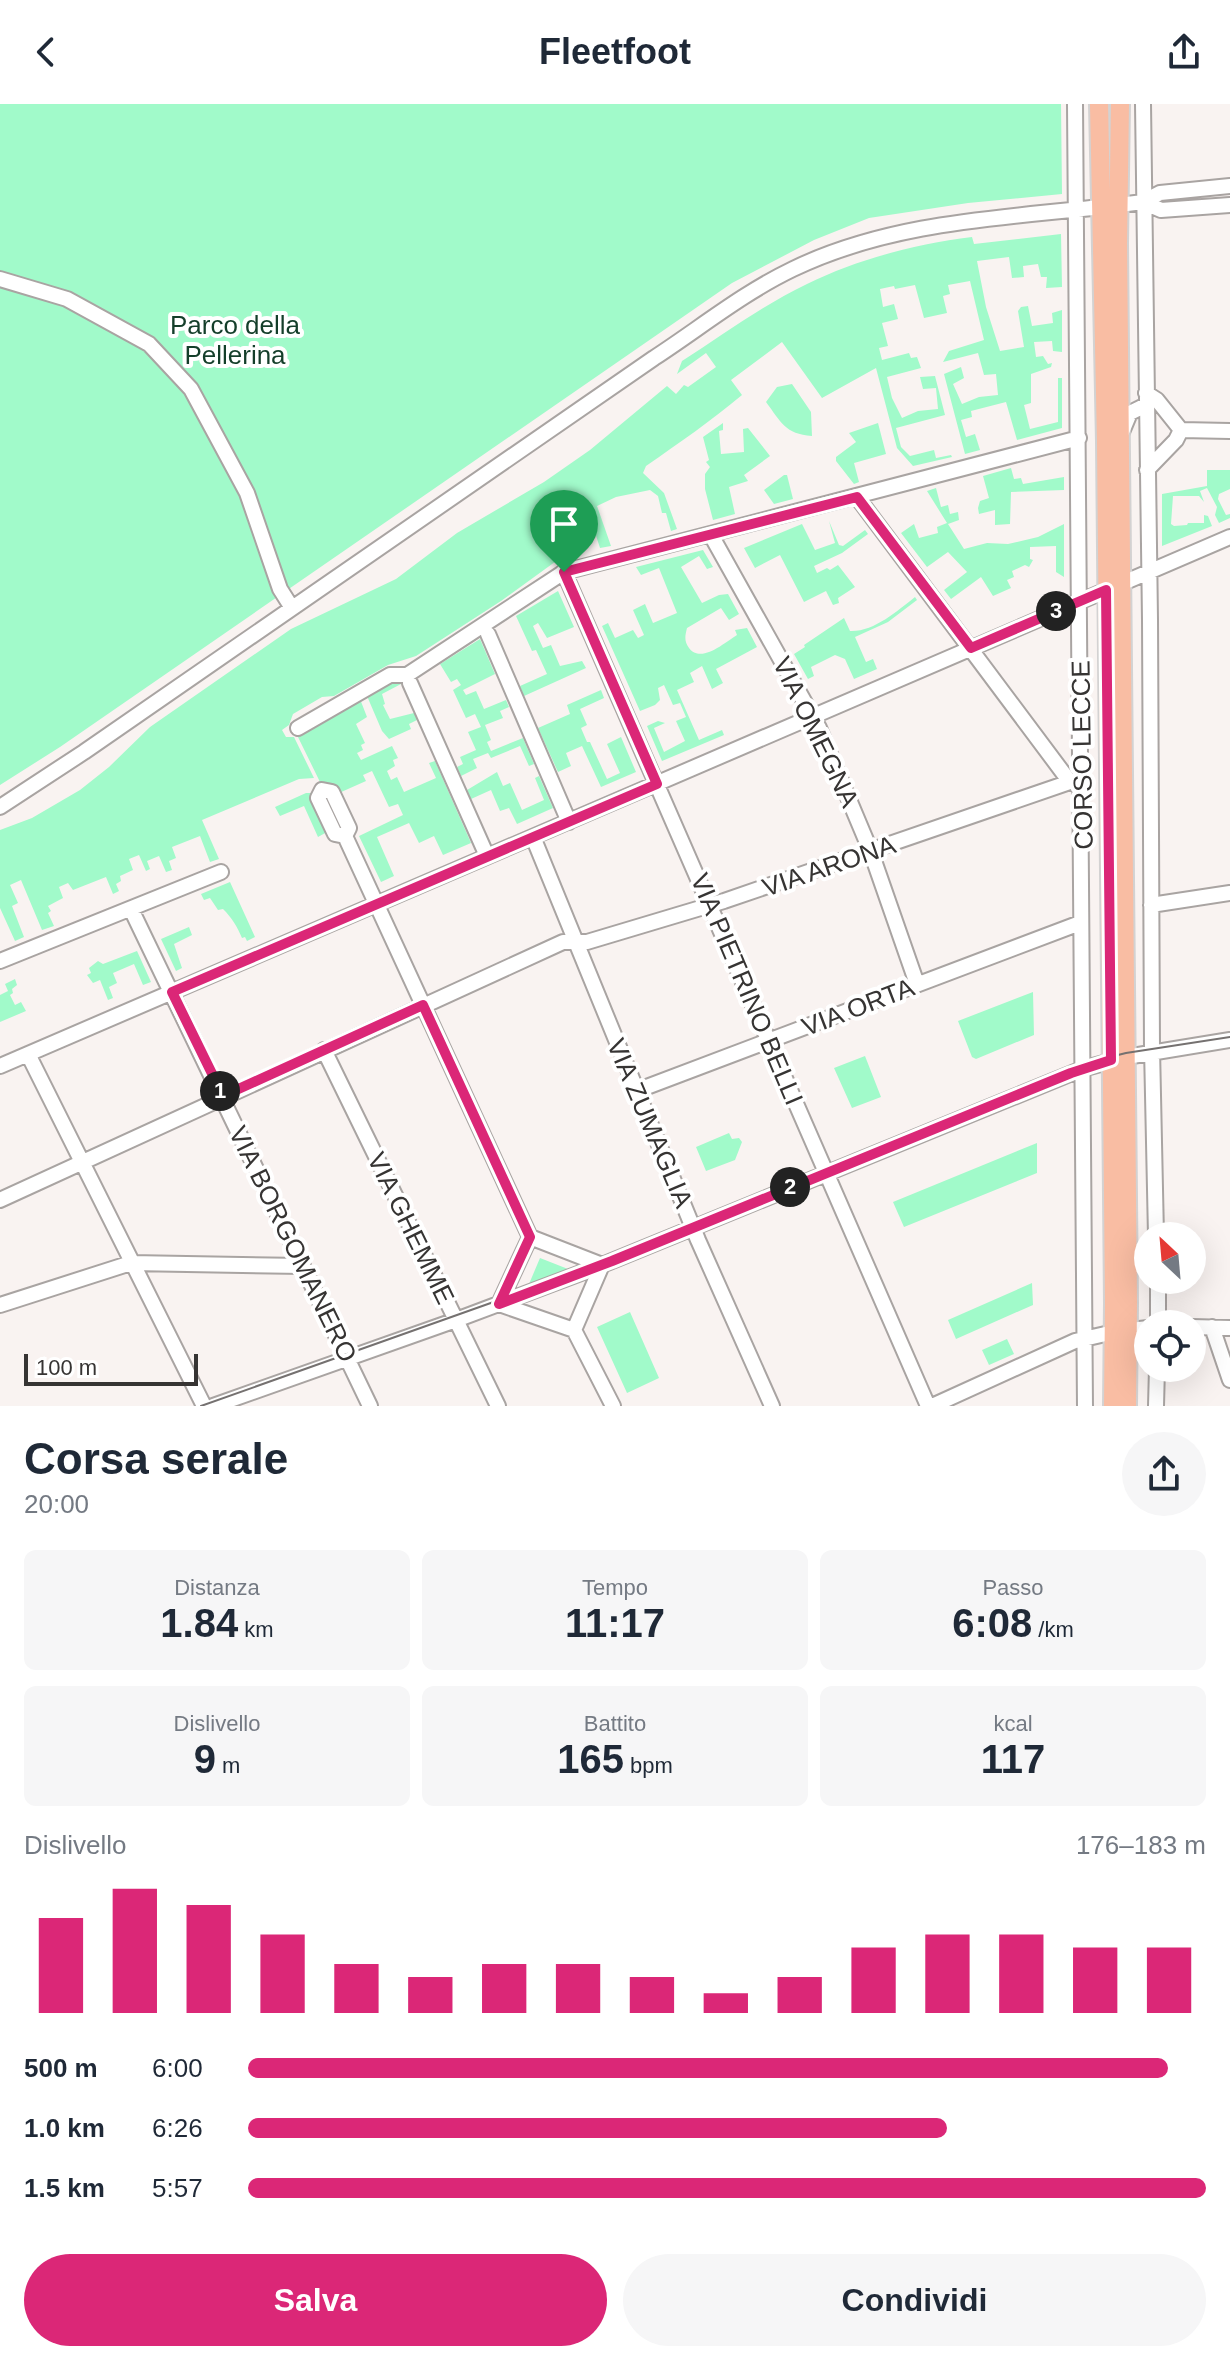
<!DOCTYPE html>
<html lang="it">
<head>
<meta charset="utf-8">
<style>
	:root { --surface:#fff; --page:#f6f6f7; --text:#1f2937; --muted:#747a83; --accent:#db2777 }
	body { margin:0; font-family:Arial,sans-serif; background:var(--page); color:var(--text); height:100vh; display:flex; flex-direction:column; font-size:30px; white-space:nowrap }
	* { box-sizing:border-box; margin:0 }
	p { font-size:26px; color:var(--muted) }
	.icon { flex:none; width:44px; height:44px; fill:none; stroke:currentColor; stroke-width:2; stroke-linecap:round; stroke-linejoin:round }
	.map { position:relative; height:1302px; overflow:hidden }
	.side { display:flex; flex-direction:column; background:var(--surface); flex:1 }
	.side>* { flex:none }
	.needle { width:52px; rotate:334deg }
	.fabs { position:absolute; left:1134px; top:1118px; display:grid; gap:16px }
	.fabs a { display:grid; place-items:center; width:72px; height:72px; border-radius:50%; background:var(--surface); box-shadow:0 8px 32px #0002; font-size:40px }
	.scale { position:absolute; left:24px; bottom:20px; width:174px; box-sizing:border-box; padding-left:8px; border:4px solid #363433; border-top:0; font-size:22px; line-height:28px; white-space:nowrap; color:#363433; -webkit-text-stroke:6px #fff; paint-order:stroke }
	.pin { position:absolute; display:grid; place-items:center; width:68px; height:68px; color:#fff; margin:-82px -34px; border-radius:50% 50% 50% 0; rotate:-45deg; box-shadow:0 0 8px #0007 }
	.pin .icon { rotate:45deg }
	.km { position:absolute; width:40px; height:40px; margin:-20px; border-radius:50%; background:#222; color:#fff; font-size:22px; line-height:40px; text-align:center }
	.round { display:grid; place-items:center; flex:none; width:84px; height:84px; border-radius:42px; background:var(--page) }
	.summary { display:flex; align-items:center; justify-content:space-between; height:136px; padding:0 24px }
	h1 { font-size:44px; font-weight:700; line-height:60px }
	.stats { display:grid; grid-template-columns:repeat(3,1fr); gap:12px; height:136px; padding:8px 24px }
	.stats div { display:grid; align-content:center; border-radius:12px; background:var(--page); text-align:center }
	.stats b { font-size:40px; font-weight:700 }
	.stats small { font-size:22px; font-weight:400 }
	.stats p { font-size:22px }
	.chart { height:224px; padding:16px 24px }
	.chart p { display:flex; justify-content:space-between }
	.chart svg { width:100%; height:144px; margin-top:8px; stroke:var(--accent); stroke-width:6 }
	.cta { display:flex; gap:16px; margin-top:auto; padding:16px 24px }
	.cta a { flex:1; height:92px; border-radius:48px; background:var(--accent); color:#fff; font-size:32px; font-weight:700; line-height:92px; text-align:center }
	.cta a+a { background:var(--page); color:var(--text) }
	ul { padding:0 24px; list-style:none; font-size:26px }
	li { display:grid; grid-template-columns:128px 96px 1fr; align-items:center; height:60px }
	li i { height:20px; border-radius:10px; background:var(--accent) }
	header { display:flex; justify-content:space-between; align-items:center; height:104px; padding:0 24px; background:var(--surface); font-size:36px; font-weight:700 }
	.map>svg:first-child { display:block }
	.green { fill:#a1faca }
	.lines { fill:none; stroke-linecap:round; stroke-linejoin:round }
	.minor-casing { stroke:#a9a4a2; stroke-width:18 }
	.major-casing { stroke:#d3d2d2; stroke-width:22 }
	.minor { stroke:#fff; stroke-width:14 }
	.major { stroke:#f9bda3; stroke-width:18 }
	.tram { stroke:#757170; stroke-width:2 }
	.route-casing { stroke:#fff; stroke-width:16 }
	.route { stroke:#db2777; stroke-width:10 }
	.labels { text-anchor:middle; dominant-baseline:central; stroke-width:8; stroke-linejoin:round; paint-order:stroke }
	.park-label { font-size:26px; fill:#143e2a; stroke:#fff }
	.street-label { font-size:26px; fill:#363433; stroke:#fff }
</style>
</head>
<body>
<header><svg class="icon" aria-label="back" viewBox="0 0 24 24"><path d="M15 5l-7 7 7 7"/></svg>Fleetfoot<svg class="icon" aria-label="share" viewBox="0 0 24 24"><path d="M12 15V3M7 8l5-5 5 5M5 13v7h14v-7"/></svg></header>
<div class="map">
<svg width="1230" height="1302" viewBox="0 0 1230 1302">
	<rect width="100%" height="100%" fill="#f9f3f1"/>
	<path class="green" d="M0 0H1061L1062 90 968 99 869 114 814 136 732 179 60 643 0 681Z
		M1061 130 1062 183 1046 184 1047 173H1041L1038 160 1023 162 1024 173 1012 174 1009 153 977 157 986 203 1000 247 1024 243 1018 207 1021 203 1028 202 1032 222 1053 219 1052 209 1062 206V248L1053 247 1052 237 1034 238 1036 253 1043 252 1048 260 1052 259 1051 263 1031 270V299L1024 301 1030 325 1058 318V274H1062V324L1017 336 1006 298 971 307 972 313 961 316 966 333 975 330 980 346 965 350 944 270 961 263 964 274 953 280 962 300 979 293 998 291 996 270 984 271 978 249 943 258 949 247 984 236 970 177 948 181 950 190 943 192 947 209 924 214 915 181 895 185 894 182 880 185 883 203 894 200 898 215 882 219 888 242 879 244 882 256 909 249 911 254 917 253 921 264 887 273 892 294 902 314 918 307 938 305 936 284 923 285 920 273 935 272 945 311 896 324 901 343 910 352 934 346 936 354 951 351 952 353 913 362 897 344 876 264 822 294 782 238 731 276 742 291C711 317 679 339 646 362L643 369 664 389 677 425 671 427 666 409H662L658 392 650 386 616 393 597 402 611 442 600 444 591 416 575 420 567 436 571 452 559 455 501 497 416 552 388 561 334 592 322 593 293 610 289 621 282 626 286 633H294L314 674 299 675 202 716 219 755 210 758 200 732 172 743 176 754 169 757 172 766 166 768 159 752 147 757 150 765 146 767 139 751 129 755 133 766 120 772 121 777 116 780 119 787 113 790 106 773 73 786 68 779 59 783 63 794 48 802 51 807 48 809 54 822 42 826 21 776 10 781 18 799 12 802 24 833 15 837 0 804V726L32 714 80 686 109 663 150 623 291 525 396 475 457 429 544 378 590 346 667 282 676 290 684 281 688 283 716 263 706 249 677 270 682 257C723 231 763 201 807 180 858 155 916 140 972 133L974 140Z
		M792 280 811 308 812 332C785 330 781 318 766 298L777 283Z
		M723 319V326L719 327 721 350 744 348 743 325 748 324 770 352 744 371 748 377 729 383 735 410 713 416 705 385V370L710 363 706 358 709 356 703 333Z
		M878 319 886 350 854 359 859 378 854 380 836 357V353L856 338 849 329Z
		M1011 364 1014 375 1021 374 1023 380 1064 373V386L1011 388 1010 420 995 421V406L979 410 978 404 980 397 989 394 983 372Z
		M1207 366H1230V385L1219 390 1218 395 1226 411 1230 410V414L1219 419 1215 411 1217 403 1207 384 1200 387 1204 398 1199 392H1173L1171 420 1174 422 1187 421 1188 419H1204V411L1208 412 1212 422 1162 442V390L1207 382Z
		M784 371H787L793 395 774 400 764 386Z
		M936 384 941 403 948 401 950 410 958 408 959 416 948 420 964 445 987 439 1008 440 1038 433 1064 420V473L1056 468V442L1030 443V455L1033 456 1029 463 1025 461 1012 467 1014 473 1007 476 1011 484 993 492 981 473 951 495 944 486 967 468 948 448 927 463 901 429 914 420 919 434 938 429 937 423 947 419 927 387Z
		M829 417 839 441 843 442 865 426 868 430 842 449 814 462 817 469 827 464 830 466 838 461 855 483 838 494 839 499 833 501 826 487 804 498 780 451 755 464 744 444 802 420 815 446 835 439Z
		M703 446 713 463 707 465 699 452 681 463 702 499 719 491 728 490 739 510 729 516 721 504 687 524C685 532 684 537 689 544 701 560 724 539 737 531L735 526 747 524 757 543 716 565 723 579 712 585 702 562 690 569 694 578 677 586 699 636 722 626 724 631 662 657 647 622 658 617 665 619 654 624 664 648 685 637 676 617 686 613 680 599 673 601 664 581 658 584 660 596 655 601 640 607 602 522 608 519 615 534 633 526 638 534 644 531 633 506 645 500 653 519 677 509 659 464 641 471 636 463Z
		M558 487 574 523 547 534 538 519 533 522 543 544 551 541 560 562 582 557 586 564 524 592 520 582 547 570 536 546 532 547 516 512Z
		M915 493 917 496 888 518 855 533 866 558 873 555 877 565 854 575 845 555 835 551 811 563 814 572 808 575 794 550 805 543 804 541 844 514 850 527C874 528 897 507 915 493Z
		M480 535 495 570 463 586 466 591 476 587 484 605 506 596 509 603 500 607 503 614 485 621 491 636 487 638 491 647 523 634 534 660 529 662 520 642 491 654 488 649 473 655 477 664 461 672 457 663 463 660 460 653 476 646 468 628 481 623 475 610 466 614 453 586 461 581 457 575 451 578 440 560Z
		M398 574 401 580 382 590 385 600 383 601 390 615 414 609 417 616 409 620 411 625 389 635 382 627 367 592Z
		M601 586 604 594 580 605 587 621 581 624 587 638H590L607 675 620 669 607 640 621 633 636 668 601 683 582 642 566 649 571 662 558 668 538 624 570 610 567 601Z
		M360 595 367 613 356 620 365 639 361 641 363 646 357 649 361 656 392 642 398 654 393 656 395 662 387 667 391 676 397 673 404 688 436 674 429 659 435 657 471 739 443 751 434 732 419 739 409 719 377 733 394 772 381 778 359 732 403 711 398 700 389 703 372 667 363 671 366 677 339 689 333 680 320 678 297 631Z
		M497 668 503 682 510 679 522 706 544 696 535 674 539 672 553 704 517 720 509 704 500 707 491 686 471 695 467 686Z
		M306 689H312L327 728 318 733 304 702 280 712 275 703Z
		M230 778 255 833 247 837 245 833 242 834C237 822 232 814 223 805L218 806 210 794 204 796 201 790Z
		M189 823 192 831 174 840 182 864 176 867 161 835Z
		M137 847 151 878 143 881 134 860 113 869 117 879 109 883 113 894 108 896 100 876 93 879 87 871 91 869 89 864 98 857 103 860Z
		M15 875 17 881 12 885 13 889 10 891 15 901 21 898 26 907 0 918V891L8 887 5 880Z
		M1033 888 1034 931 976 955 972 953 958 917Z
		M865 952 881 993 852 1004 834 964Z
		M729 1029 732 1035 739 1034 742 1038 735 1056 706 1067 696 1043Z
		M1037 1039V1069L904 1123 893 1098Z
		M540 1154 568 1165 529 1180Z
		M1032 1179 1033 1201 956 1235 948 1216Z
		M630 1208 659 1274 627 1289 597 1223Z
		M1007 1235 1014 1250 989 1261 982 1246Z"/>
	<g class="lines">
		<g class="minor-casing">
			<path id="minor" d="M1075 0 1085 1302
				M1143 0 1150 515 1152 944 1156 1132
				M1143 98 1161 106 1230 101
				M0 175 67 195 149 240 191 285 247 389 280 485 292 504
				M1146 289 1157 296 1181 326
				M1181 326 1230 327
				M1122 328 1130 309 1146 301
				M1147 366 1176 336 1181 326
				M857 393 1070 678
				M711 431 819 624 871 748 917 880
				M564 468 928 1302
				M488 530 569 718
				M410 579 487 752
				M298 624 390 571H407L564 468 1079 334
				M0 703 84 648 654 254C700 224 743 189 793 165 895 116 1008 114 1119 101L1143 98 1160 89 1230 82
				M345 732 335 730 318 694 322 686 332 688 349 724 345 732 530 1133
				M533 733 698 1136 772 1302
				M1151 801 1230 789
				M131 805 370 1302
				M0 857 221 768
				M324 946 498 1302
				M28 950 204 1302
				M0 962 1230 433
				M636 987 1080 819
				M0 1096 563 838H587L724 797 1070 678 1081 677
				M530 1133 602 1161 574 1226 499 1200Z
				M1158 1176V1220
				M0 1201 131 1159 303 1162
				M1192 1223 1230 1224
				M1212 1223 1230 1276
				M574 1226 613 1302
				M213 1302 456 1216 602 1161 1082 965 1126 953 1230 936
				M932 1302 1075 1237 1114 1228 1148 1224
				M1156 1302 1157 1264"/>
		</g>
		<g class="major-casing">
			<path id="major" d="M1099 0 1106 337 1114 1199 1113 1302
				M1120 0 1118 139 1128 1199 1127 1302"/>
		</g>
		<use href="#minor" class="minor"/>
		<use href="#major" class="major"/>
		<path class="tram" d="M201 1302 502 1195 1082 960 1126 949 1230 933"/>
	</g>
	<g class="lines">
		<g class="route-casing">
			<path id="route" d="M857 393 971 544 1106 486 1111 956 1071 969 612 1157 499 1200 530 1133 423 901 223 992 172 888 657 680 564 468Z"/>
		</g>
		<use href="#route" class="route"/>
	</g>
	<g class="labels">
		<g class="park-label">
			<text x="235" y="221">Parco della<tspan x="235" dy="30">Pellerina</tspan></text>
		</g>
		<g class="street-label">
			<text transform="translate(816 628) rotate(64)">VIA OMEGNA</text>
			<text transform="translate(1082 651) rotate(-91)">CORSO LECCE</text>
			<text transform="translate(829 762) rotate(-19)">VIA ARONA</text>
			<text transform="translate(747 885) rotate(67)">VIA PIETRINO BELLI</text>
			<text transform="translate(858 903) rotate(-21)">VIA ORTA</text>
			<text transform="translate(650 1019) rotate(67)">VIA ZUMAGLIA</text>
			<text transform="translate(411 1124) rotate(64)">VIA GHEMME</text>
			<text transform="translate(293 1140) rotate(64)">VIA BORGOMANERO</text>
		</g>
	</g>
</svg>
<div class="fabs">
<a><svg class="needle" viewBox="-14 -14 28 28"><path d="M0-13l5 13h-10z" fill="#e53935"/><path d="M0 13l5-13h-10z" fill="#747a83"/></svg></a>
<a><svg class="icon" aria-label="locate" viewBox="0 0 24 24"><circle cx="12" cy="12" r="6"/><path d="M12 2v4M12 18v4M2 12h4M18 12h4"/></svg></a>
</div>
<div class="scale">100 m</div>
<div class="pin" style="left:564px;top:468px;background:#1e9e55"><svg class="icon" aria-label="arrive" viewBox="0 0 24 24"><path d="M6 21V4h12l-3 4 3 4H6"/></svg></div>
<b class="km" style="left:220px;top:987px">1</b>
<b class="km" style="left:790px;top:1083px">2</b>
<b class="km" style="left:1056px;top:507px">3</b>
</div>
<section class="side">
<div class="summary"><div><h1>Corsa serale</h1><p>20:00</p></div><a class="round"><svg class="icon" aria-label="share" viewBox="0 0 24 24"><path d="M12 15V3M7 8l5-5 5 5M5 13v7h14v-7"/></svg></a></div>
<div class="stats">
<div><p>Distanza</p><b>1.84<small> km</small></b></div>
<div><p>Tempo</p><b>11:17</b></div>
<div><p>Passo</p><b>6:08<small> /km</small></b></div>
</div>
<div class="stats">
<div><p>Dislivello</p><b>9<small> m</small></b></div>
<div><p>Battito</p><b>165<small> bpm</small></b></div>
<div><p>kcal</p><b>117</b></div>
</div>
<div class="chart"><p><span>Dislivello</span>176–183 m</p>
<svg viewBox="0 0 160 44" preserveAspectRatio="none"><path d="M5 44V15M15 44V6M25 44V11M35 44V20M45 44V29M55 44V33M65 44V29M75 44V29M85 44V33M95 44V38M105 44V33M115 44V24M125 44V20M135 44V20M145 44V24M155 44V24"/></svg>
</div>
<ul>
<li><b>500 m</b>6:00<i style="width:96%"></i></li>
<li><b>1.0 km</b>6:26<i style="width:73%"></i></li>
<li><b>1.5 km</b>5:57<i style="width:100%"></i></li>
</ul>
<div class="cta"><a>Salva</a><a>Condividi</a></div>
</section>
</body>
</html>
